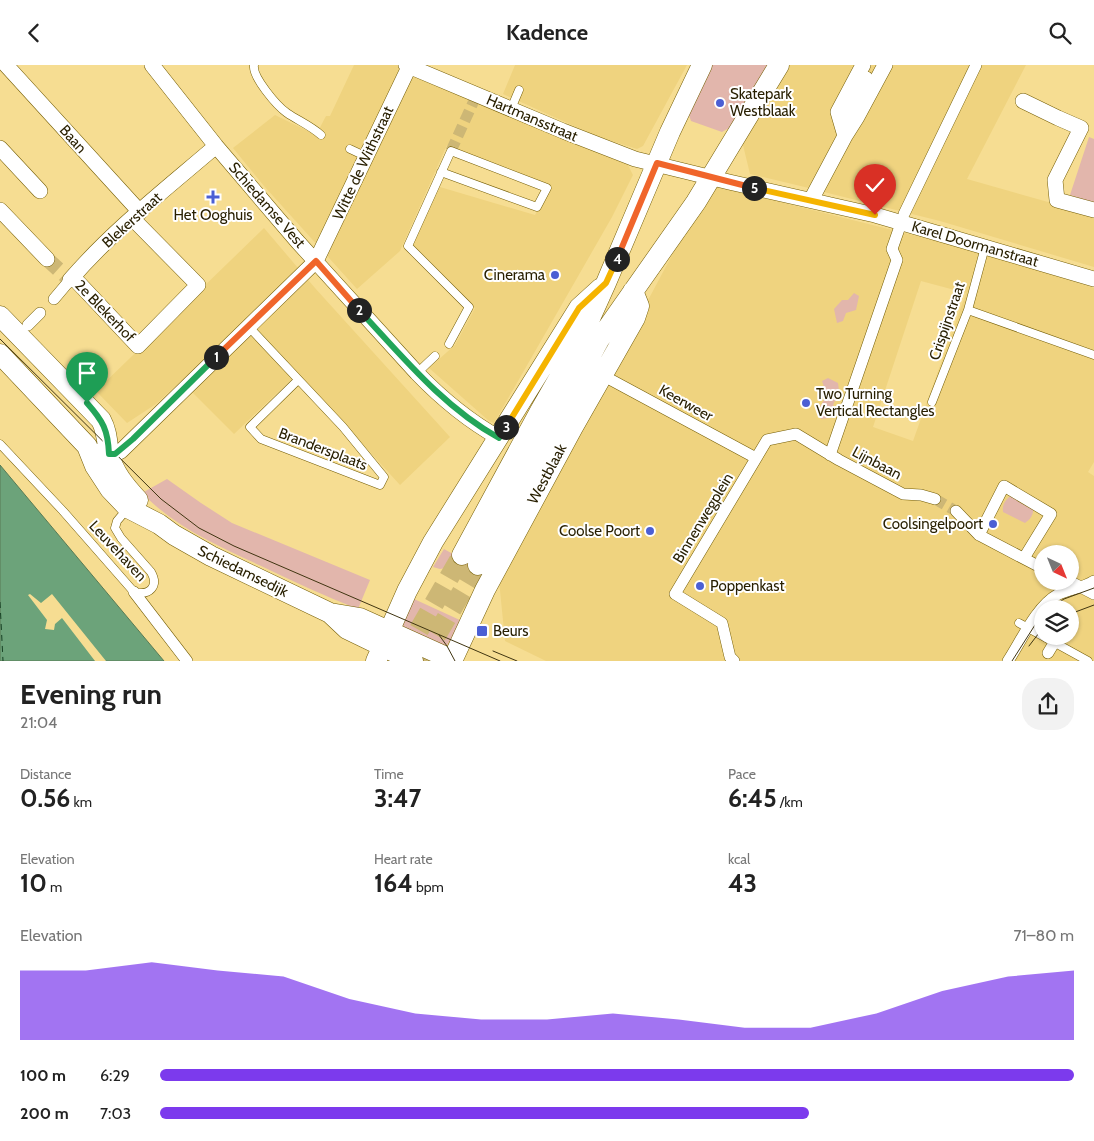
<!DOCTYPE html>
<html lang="en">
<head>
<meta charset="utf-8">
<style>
	:root { --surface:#fff; --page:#f2f2f2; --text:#222; --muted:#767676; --accent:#7c3aed }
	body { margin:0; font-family:Cabin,sans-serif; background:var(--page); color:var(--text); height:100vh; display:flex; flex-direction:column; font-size:19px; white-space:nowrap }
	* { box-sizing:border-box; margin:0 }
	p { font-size:16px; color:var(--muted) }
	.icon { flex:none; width:28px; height:28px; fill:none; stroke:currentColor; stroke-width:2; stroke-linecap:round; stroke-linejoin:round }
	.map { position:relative; height:596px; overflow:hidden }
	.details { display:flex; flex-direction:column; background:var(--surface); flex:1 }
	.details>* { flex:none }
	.needle { width:32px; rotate:137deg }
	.buttons { position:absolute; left:1034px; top:480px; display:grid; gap:10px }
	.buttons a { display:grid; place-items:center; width:45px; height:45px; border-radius:50%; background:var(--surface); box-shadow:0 1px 4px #0004; font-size:25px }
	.pin { position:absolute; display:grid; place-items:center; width:42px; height:42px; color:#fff; margin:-51px -21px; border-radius:50% 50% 50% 0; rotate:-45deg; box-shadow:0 0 5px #0007 }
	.pin .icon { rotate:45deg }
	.km { position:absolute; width:25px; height:25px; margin:-12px; border-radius:50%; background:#222; color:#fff; font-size:14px; line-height:25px; text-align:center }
	.round { display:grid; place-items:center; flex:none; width:52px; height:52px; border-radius:20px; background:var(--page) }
	.head { display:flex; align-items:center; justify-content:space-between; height:85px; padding:0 20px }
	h1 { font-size:28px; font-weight:700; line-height:38px }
	.stats { display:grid; grid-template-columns:repeat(3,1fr); gap:8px; height:85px; padding:5px 20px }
	.stats div { display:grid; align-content:center }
	.stats b { font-size:25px; font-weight:700 }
	.stats small { font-size:14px; font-weight:400 }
	.stats p { font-size:14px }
	.chart { height:140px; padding:10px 20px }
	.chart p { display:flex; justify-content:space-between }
	.chart svg { width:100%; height:90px; margin-top:5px; fill:var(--accent); opacity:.7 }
	ul { padding:0 20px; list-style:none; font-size:16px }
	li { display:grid; grid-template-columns:80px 60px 1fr; align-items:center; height:38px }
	li i { height:12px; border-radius:6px; background:var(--accent) }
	header { display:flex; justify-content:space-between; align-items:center; height:65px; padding:0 20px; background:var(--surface); font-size:22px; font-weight:700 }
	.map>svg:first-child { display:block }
	.built { fill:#efd37f; fill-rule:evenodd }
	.green { fill:#e2b6ac }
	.water { fill:#6ca37a; stroke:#587b55 }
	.pier { fill:#f6dd92 }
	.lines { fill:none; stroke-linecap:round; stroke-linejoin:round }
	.ferry { stroke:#164024; stroke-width:1; stroke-dasharray:6 5; stroke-linecap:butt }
	.pedestrian-tunnel { stroke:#cdb775; stroke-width:11; stroke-dasharray:11 5.5; stroke-linecap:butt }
	.minor-tunnel { stroke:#cdb775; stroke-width:15; stroke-dasharray:15 8; stroke-linecap:butt }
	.secondary-tunnel { stroke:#cdb775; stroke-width:20; stroke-dasharray:20 10; stroke-linecap:butt }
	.service-casing { stroke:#745d04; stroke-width:9 }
	.pedestrian-casing { stroke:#745d04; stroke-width:12 }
	.minor-casing { stroke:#745d04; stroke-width:16 }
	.secondary-casing { stroke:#745d04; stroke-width:21 }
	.service { stroke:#fff; stroke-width:8 }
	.pedestrian { stroke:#fff; stroke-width:11 }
	.minor { stroke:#fff; stroke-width:15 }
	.secondary { stroke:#fff; stroke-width:20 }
	.tram { stroke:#403511; stroke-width:1 }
	.split-1-casing { stroke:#fff; stroke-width:10 }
	.split-2-casing { stroke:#fff; stroke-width:10 }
	.split-3-casing { stroke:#fff; stroke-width:10 }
	.split-4-casing { stroke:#fff; stroke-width:10 }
	.split-5-casing { stroke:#fff; stroke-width:10 }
	.split-6-casing { stroke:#fff; stroke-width:10 }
	.split-1 { stroke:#22a559; stroke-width:6 }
	.split-2 { stroke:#f0652b; stroke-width:6 }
	.split-3 { stroke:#22a559; stroke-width:6 }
	.split-4 { stroke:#f5b400; stroke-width:6 }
	.split-5 { stroke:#f0652b; stroke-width:6 }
	.split-6 { stroke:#f5b400; stroke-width:6 }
	.poi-dot { fill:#4b5fd4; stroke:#fff; stroke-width:2 }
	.labels { text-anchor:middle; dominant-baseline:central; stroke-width:4; stroke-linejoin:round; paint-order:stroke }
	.poi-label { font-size:15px; fill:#281f00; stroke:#fff; text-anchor:start }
	.street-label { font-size:15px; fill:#281f00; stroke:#fff }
</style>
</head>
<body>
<header><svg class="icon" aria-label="back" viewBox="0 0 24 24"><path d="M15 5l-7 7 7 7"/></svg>Kadence<svg class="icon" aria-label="search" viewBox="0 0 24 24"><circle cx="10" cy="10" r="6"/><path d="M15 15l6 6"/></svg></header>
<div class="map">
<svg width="1094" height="596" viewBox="0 0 1094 596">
	<rect width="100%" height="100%" fill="#f6dd92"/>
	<path class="built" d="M354 0H403L569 76 628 100 633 110 612 152 494 358 489 356 429 303 455 280 475 243 413 180 440 122 535 150 551 122 447 80 400 186 357 224 264 121 233 83 275 50 316 70 326 51H330Z
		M515 0H687L643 81 637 84 596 71 503 29Z
		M788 0H881L813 124 750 109 742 76Z
		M889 0H1026L967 114 1094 150V202L940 156 820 126Z
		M713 119 744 128 977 186 1094 223V397L1088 407 1094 411V596H546L505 576 499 515 695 147ZM921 216 966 228 913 376 873 362ZM1042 489H1070V516H1042ZM1042 544H1070V571H1042Z
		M264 163 315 223 450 372 400 420 298 308 234 369 181 316 156 339 127 358 96 326Z"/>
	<path class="green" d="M711 0H769L729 63 722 67 691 56 689 50Z
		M1089 72 1094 74V138L1070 130Z
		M854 228 859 231 856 245 846 248 843 256 837 258 834 244 842 235H848Z
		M828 313 838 318 840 333 834 337 830 353 821 354 819 343C827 331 827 330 822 316Z
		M167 414 201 438 232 458 370 515 358 544C325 531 292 516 259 500 218 481 175 462 142 428Z
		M1012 430 1033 442C1034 449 1031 454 1025 458L1003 447C1002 439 1006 434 1012 430Z
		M444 484 487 508 479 522 463 515 454 505 446 503 440 504 433 502Z
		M414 534 462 556 446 582 400 562Z"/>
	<path class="water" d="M0 400 164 596H0Z"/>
	<path class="pier" d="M30 529 41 538 52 529 106 596H95L62 553 55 559 54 565 45 564 47 555 28 530Z"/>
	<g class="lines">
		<path class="ferry" d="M0 537 3 596"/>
		<path class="pedestrian-tunnel" d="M451 86 477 29
			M935 434 956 446"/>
		<path class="minor-tunnel" d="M47 194 70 215"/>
		<path class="secondary-tunnel" d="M404 591 462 490
			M421 596 478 500"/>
		<g class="service-casing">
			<path id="service" d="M254 0C252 12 277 41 287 48 299 56 311 61 321 70
				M511 44 519 25
				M845 59V55L868 11
				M350 84 367 92
				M441 107 537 142 547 123 451 86 408 181 469 242 449 279
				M968 245 1094 290
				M248 261 343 362 384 412 380 420 261 374 250 362 298 315
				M417 308 435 291
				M932 337 968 245 985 182
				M0 379 63 446 134 527C150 531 159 521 151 507L121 473 115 463 117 456 128 443
				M1019 558 1088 596"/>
		</g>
		<g class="pedestrian-casing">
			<path id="pedestrian" d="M904 149 976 0
				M54 234 70 215
				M28 260 40 248
				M602 310 756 393
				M830 390 897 195 892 184 899 164
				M956 446 979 470 1042 503
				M979 470 1004 421 1051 449 1024 493
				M1069 516 1094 529
				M134 527 187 596
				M1048 588 1054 578
				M734 596 730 592 722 558 675 529 767 375 796 369 839 395 903 429 921 430 935 434
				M1008 596C1021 576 1037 541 1057 530 1070 523 1081 524 1094 516"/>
		</g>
		<g class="minor-casing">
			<path id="minor" d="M6 0 140 147
				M152 0 216 81 297 176 417 308C441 333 469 356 499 373
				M406 0 563 66 635 94 729 117 875 150 1094 214
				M1023 36 1058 53 1081 63 1055 115 1057 135 1094 145
				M845 71 857 52 885 0
				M0 83 40 126
				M811 135 845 71 838 47 863 0
				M0 145 47 194
				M73 212 138 281 198 220 133 154
				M70 215C113 165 166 124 216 81
				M100 386 115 389 121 386 316 196 410 0"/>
		</g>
		<g class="secondary-casing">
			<path id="secondary" d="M0 251 101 355C107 366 107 376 109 389 113 407 126 422 138 435
				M0 289 87 381 95 401 110 424 128 443 159 459 174 470 211 491 330 548 360 553 453 595
				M462 490 540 346 579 278 606 218 670 67 702 0
				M478 500 599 275 696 137 779 0
				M330 548 347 564 413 596
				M376 596 407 526 433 477 579 243 601 223
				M452 596 485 525 573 362 635 253 639 241 633 226"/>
		</g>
		<use href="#service" class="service"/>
		<use href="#pedestrian" class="pedestrian"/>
		<use href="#minor" class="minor"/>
		<use href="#secondary" class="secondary"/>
		<path class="tram" d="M0 274 161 434 199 463 234 481 500 596
			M1048 544 1064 534 1094 523
			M1070 549 1094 540
			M439 570 447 581 455 596
			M1029 581 1042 564
			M493 586 517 596
			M1012 596 1042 549"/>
	</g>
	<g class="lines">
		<g class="split-1-casing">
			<path id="split-1" d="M87 338C103 356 108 365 109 389H115L133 374 216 292"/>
		</g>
		<g class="split-2-casing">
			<path id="split-2" d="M216 292 316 196 359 245"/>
		</g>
		<g class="split-3-casing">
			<path id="split-3" d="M359 245C402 291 443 342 499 373L506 362"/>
		</g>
		<g class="split-4-casing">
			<path id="split-4" d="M506 362 579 243 606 218 617 194"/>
		</g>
		<g class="split-5-casing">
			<path id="split-5" d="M617 194 657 98 754 123"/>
		</g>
		<g class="split-6-casing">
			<path id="split-6" d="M754 123 875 150"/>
		</g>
		<use href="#split-1" class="split-1"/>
		<use href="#split-2" class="split-2"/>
		<use href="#split-3" class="split-3"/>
		<use href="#split-4" class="split-4"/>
		<use href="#split-5" class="split-5"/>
		<use href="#split-6" class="split-6"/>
	</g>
	<g class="poi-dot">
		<circle cx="720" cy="38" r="5"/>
		<path d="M210.5 124.5h5v5h5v5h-5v5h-5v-5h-5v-5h5z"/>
		<circle cx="555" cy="210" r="5"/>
		<circle cx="806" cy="338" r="5"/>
		<circle cx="993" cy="459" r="5"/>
		<circle cx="650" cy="466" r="5"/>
		<circle cx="700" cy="521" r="5"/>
		<rect x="476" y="560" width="12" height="12" rx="2.5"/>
	</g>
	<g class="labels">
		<g class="poi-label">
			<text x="730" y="29">Skatepark<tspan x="730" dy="17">Westblaak</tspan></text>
			<text x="213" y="150" text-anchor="middle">Het Ooghuis</text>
			<text x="545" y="210" text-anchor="end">Cinerama</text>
			<text x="816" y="329">Two Turning<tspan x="816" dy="17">Vertical Rectangles</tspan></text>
			<text x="983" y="459" text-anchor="end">Coolsingelpoort</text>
			<text x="640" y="466" text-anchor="end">Coolse Poort</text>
			<text x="710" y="521">Poppenkast</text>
			<text x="493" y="566">Beurs</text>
		</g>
		<g class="street-label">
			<text transform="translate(532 53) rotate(23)">Hartmansstraat</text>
			<text transform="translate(73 74) rotate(48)">Baan</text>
			<text transform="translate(363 98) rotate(-65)">Witte de Withstraat</text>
			<text transform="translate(267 140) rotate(49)">Schiedamse Vest</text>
			<text transform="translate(132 155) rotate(-42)">Blekerstraat</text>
			<text transform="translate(975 179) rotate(16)">Karel Doormanstraat</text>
			<text transform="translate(105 246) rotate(46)">2e Blekerhof</text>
			<text transform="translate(947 256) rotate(-71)">Crispijnstraat</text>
			<text transform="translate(686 338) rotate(29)">Keerweer</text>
			<text transform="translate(323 384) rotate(21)">Brandersplaats</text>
			<text transform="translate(877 398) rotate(28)">Lijnbaan</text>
			<text transform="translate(547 409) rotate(-62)">Westblaak</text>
			<text transform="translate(703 453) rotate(-59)">Binnenwegplein</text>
			<text transform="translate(118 486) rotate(47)">Leuvehaven</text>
			<text transform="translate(243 506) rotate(26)">Schiedamsedijk</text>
		</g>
	</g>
</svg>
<div class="buttons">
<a><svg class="needle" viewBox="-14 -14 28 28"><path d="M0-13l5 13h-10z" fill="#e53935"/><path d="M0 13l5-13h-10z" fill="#767676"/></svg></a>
<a><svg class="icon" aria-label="layers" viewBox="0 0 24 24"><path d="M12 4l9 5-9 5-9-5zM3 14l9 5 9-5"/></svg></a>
</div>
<div class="pin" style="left:87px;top:338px;background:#1e9e55"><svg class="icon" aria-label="arrive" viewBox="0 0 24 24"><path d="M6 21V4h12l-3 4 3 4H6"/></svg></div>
<div class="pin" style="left:875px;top:150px;background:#d93025"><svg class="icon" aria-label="check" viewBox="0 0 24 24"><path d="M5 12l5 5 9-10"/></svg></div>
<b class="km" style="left:216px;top:292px">1</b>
<b class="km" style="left:359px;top:245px">2</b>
<b class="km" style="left:506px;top:362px">3</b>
<b class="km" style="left:617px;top:194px">4</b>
<b class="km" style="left:754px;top:123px">5</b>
</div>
<section class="details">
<div class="head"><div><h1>Evening run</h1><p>21:04</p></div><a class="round"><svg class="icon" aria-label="share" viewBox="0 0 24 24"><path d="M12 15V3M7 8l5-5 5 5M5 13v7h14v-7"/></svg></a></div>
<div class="stats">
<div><p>Distance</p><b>0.56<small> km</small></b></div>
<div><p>Time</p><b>3:47</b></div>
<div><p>Pace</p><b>6:45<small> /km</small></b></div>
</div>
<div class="stats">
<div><p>Elevation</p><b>10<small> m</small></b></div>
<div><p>Heart rate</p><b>164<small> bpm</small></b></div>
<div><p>kcal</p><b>43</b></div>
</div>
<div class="chart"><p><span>Elevation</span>71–80 m</p>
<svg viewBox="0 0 160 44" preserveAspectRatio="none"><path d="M0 44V10L10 10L20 6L30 10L40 13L50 24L60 31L70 34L80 34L90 31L100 34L110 38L120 38L130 31L140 20L150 13L160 10V44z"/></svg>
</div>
<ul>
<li><b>100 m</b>6:29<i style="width:100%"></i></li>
<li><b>200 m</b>7:03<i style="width:71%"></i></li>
</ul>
</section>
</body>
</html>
